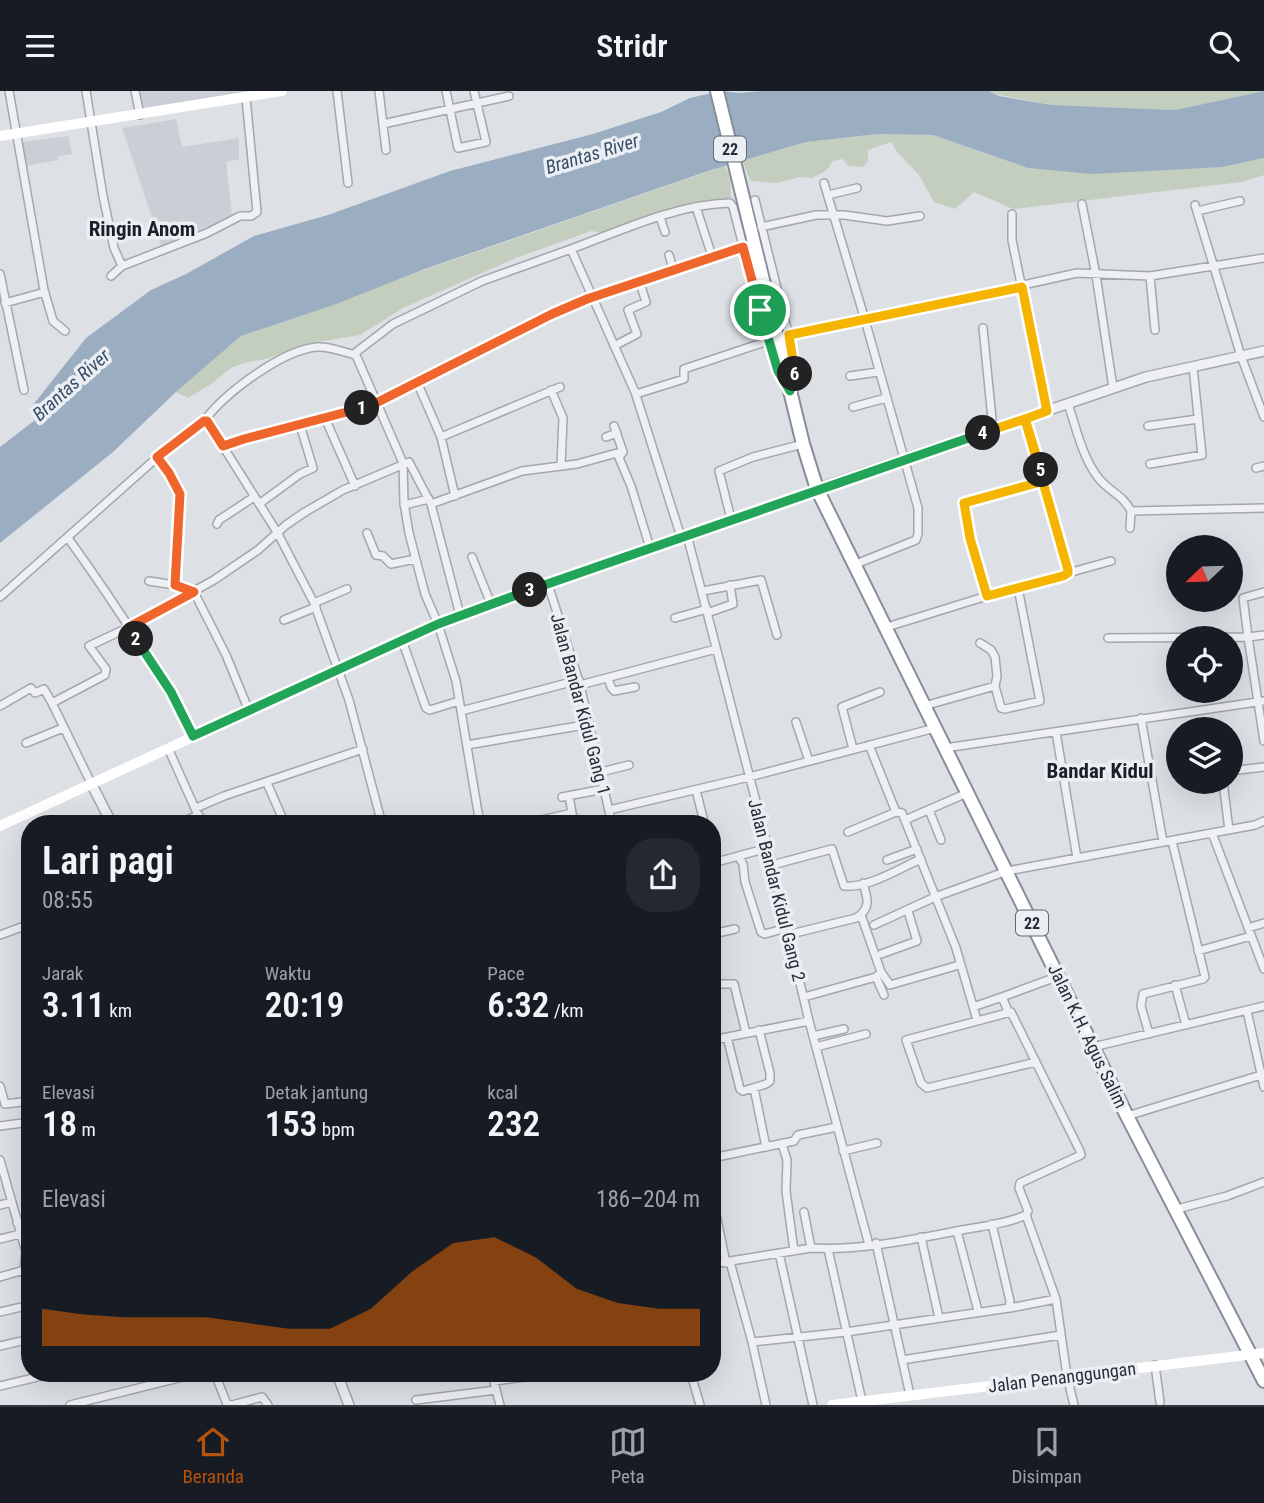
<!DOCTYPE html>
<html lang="id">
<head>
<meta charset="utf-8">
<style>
	:root { --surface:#171b24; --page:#242831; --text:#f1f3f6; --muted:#9ea1a6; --line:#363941; --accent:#b45309 }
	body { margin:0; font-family:"Roboto Condensed",sans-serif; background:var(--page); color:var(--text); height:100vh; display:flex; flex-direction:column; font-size:26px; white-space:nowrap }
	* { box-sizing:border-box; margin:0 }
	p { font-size:23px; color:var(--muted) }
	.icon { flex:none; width:38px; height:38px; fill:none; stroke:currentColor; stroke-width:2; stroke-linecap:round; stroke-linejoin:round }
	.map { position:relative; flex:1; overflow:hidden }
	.details { position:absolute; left:21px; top:724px; width:700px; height:567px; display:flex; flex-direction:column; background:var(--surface); border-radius:28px; box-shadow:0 7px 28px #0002 }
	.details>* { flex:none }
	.needle { width:46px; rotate:247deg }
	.controls { position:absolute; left:1166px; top:444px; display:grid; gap:14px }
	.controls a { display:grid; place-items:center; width:77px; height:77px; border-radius:50%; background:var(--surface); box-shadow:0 7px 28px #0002; font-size:35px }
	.pin { position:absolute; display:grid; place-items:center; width:60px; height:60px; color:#fff; margin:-30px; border:4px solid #fff; border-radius:50%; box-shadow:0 2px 7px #0007 }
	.km { position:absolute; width:35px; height:35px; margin:-18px; border-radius:50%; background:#222; color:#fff; font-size:19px; line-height:35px; text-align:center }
	.round { display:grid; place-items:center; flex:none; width:74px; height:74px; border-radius:28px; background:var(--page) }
	.head { display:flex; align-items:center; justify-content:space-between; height:119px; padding:0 21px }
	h1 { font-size:38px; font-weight:600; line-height:52px }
	.metrics { display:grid; grid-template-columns:repeat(3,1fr); gap:10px; height:119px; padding:7px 21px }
	.metrics div { display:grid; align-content:center }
	.metrics b { font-size:35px; font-weight:600 }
	.metrics small { font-size:19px; font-weight:400 }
	.metrics p { font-size:19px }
	.chart { height:196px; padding:14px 21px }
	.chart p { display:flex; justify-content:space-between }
	.chart svg { width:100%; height:126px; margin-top:7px; fill:var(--accent); opacity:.7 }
	header { display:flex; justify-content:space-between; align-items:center; height:91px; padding:0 21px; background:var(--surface); font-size:32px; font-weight:600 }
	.tab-bar { display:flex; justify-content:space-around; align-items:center; height:98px; border-top:2px solid var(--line); background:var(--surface); font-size:19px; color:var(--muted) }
	.tab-bar a { display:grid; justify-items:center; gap:4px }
	.tab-bar .active { color:var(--accent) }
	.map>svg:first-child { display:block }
	.built { fill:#cbcfd5 }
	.green { fill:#c3cebf }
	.water { fill:#9baec1 }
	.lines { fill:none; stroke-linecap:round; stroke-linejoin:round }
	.minor-casing { stroke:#a3a7ae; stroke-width:10 }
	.tertiary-casing { stroke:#a3a7ae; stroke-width:12 }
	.trunk-casing { stroke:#868e9a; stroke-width:16 }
	.minor { stroke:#eff0f4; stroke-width:7 }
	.tertiary { stroke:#eff0f4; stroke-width:9 }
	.secondary { stroke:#fff; stroke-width:10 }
	.trunk { stroke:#fff; stroke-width:12 }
	.split-1-casing { stroke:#fff; stroke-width:14 }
	.split-2-casing { stroke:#fff; stroke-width:14 }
	.split-3-casing { stroke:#fff; stroke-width:14 }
	.split-4-casing { stroke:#fff; stroke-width:14 }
	.split-5-casing { stroke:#fff; stroke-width:14 }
	.split-6-casing { stroke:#fff; stroke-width:14 }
	.split-7-casing { stroke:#fff; stroke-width:14 }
	.split-1 { stroke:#f0652b; stroke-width:9 }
	.split-2 { stroke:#f0652b; stroke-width:9 }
	.split-3 { stroke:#22a559; stroke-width:9 }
	.split-4 { stroke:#22a559; stroke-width:9 }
	.split-5 { stroke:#f5b400; stroke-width:9 }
	.split-6 { stroke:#f5b400; stroke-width:9 }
	.split-7 { stroke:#22a559; stroke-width:9 }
	.labels { text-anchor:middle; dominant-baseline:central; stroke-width:7; stroke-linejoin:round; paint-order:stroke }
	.shield { fill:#ebeff3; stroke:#626871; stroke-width:2 }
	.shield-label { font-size:16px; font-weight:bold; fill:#282e39 }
	.street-label { font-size:18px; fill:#282e39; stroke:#ebeff3 }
	.water-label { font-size:19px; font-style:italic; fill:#374e69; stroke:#ebeff3 }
	.quarter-label { font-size:21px; font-weight:bold; fill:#1a202a; stroke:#ebeff3 }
</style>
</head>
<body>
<header><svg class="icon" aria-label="menu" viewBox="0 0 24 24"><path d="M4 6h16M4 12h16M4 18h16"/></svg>Stridr<svg class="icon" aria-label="search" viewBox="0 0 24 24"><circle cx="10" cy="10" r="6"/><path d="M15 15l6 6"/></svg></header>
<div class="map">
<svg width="1264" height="1314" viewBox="0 0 1264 1314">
	<rect width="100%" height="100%" fill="#dde0e5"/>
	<path class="built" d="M139 0H255L143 19Z
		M176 28 182 56 239 47V68L226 71 232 124 162 157 122 37Z
		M68 45 72 63 58 65V69L26 75 22 51Z"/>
	<path class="green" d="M979 0H1264L1175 19 1052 14Z
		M878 43 933 44 1028 77 1058 79 1222 76 1264 67V84L1241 91 1013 118 974 101 955 118 934 111 919 84 897 61 891 51 868 59V70L863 76 848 75 843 68 833 70 826 80 812 87 800 86 777 92 750 90 743 70 806 51Z
		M724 75 730 85 731 107 656 122 604 142 591 140 516 167 403 217 360 244 306 253 266 268 244 272 231 277 211 293 188 307 176 301 241 245 331 215 378 195Z"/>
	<path class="water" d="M721 0 739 2 761 0H988L999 5 1052 14 1175 19 1264 0V67L1222 76 1092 83 1028 77 933 44 878 43 806 51 711 79 422 179 331 215 241 245 176 301 113 361 0 452V356L35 329 29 319 86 247 151 199 186 183 254 145 328 124 450 80 593 43 661 21 690 7Z"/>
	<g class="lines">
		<g class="minor-casing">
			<path id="minor" d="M9 0 44 199 53 230 65 240
				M86 0 103 105 114 157 122 175
				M135 0 140 24
				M337 0 348 92
				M379 0 386 59
				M446 0 458 57 486 51 474 0
				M383 33 509 5
				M828 104 857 97
				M755 109 794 266 795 282 791 296
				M1082 113 1096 184 1113 297
				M1195 114 1241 265 1264 326
				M696 116 712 165
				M1197 120 1240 110
				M1012 123V149L1047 320
				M660 126 665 141
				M761 136 816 124H844L887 130 920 125
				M571 158C620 140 677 113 730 112L733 116 766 244 778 280 785 295
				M669 164 673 178
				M0 183 24 299
				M111 185 122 175 207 142 240 125H251L257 121 246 7
				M1150 185 1155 239
				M5 212 45 201
				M737 224 760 219
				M983 237 993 338
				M789 244 865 229 824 92
				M614 255 637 243 628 219 646 211 639 189
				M850 285 878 281
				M417 291 441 346 455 405
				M551 299 563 327 561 375
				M636 303 684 288V278L768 250
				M1068 313C1076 336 1082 365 1097 385 1107 400 1123 403 1131 420L1264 417
				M853 316 886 307
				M325 327 355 395
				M204 330C225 302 282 259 317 256 330 255 343 261 355 264
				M614 335 623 361 620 365
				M1148 335 1198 328
				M441 346 560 296
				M606 346 617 342
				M223 355 373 313 552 223 587 208 743 156
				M157 366 169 382 180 403 175 493
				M1150 373 1202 364 1193 276
				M1256 377 1264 375
				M259 413 300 383 313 377 300 334
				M431 413 522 380 577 373 617 362 631 395 650 457
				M404 414 429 408
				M731 428 719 380 753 366 803 353
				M217 433 219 429 254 406
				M1130 437 1131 420
				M367 442 376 464 383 465 391 473 415 468
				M687 444 768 757 809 930 869 1154
				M68 447C114 511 157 576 193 645
				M472 466 491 513
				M856 473 916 449 918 443V417L865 229 1077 182 1150 185 1264 167
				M1068 482 1111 470
				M149 490 181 495 194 501 226 564 249 620
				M548 493 580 594 612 733
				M703 500 761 489 777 544
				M987 505 970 447 964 412 1044 390
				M0 506 170 355 204 330H207L277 441 314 512 349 609 382 733
				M314 512 347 498
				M707 522 733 513 730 494
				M675 527 707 518
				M284 529 316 516
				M887 536 987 505 1067 484 1068 479 1025 328
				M1264 544 1248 546 1264 650
				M1108 547 1248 546 1243 507 1264 501
				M402 549 426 617 430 619 459 610
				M980 552 991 559 995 566 997 585 995 595 1001 617 1005 618 1040 610 1018 497
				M608 587 611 596 614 600 635 596
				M580 594 716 558
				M0 615 31 597 35 602 44 598 52 612
				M924 615 995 595
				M461 620 579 589
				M1141 627 1163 751
				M796 631 809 670
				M1056 641 1077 767
				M26 652 63 637
				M467 654 590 633
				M869 654 896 721
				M168 657 202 733
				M945 657 1264 610
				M853 658 842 616 880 601
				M1230 680 1264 676
				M601 681 629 674
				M1223 691 1229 739
				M267 692 285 733
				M92 694 52 612 105 584 106 578 89 555 125 538 214 489 258 459 286 434 305 421 343 399 409 371 431 413 460 524
				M696 699 704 731
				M569 705 574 733
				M562 706 604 698
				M196 717 224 705 363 658
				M609 719 749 686 935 637
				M929 719 941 749
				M905 729 967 702
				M177 733 199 724
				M480 733 456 590 438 533 425 503 409 442 404 412 403 372 355 262 393 233 482 190 571 158 635 301 681 446
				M524 733 572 722
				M848 741 896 721 902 722 956 857 977 929
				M1212 742 1264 878
				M768 757 738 765 743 773 745 791 761 841 765 843 786 837
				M887 769 917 758
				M712 772 739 765
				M772 774 832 758 844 795C869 797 898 778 921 768
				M861 824 881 881 878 884
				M874 834 935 806 1007 780 1255 734 1264 730
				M1248 837 1264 832
				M712 843 735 838
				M0 844 30 833
				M787 844 856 827C871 818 868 808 863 792
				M29 853H30
				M1198 860 1251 845
				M881 863 917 850 908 820
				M881 881 890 894 959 874
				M712 893H734L746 942
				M1175 894 1186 934
				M804 906 876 886 884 904
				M973 916 1002 906
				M1008 920 1002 906 1059 885
				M1247 920 1264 996
				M1149 943 1141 915 1143 903 1203 888 1205 886 1172 750
				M813 945 844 938
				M727 946 740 998 743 1000 766 993 770 990V982L759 939
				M712 949 809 930
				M816 956 866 943
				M1093 956 1264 915
				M0 995 5 1013 30 1010
				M754 997 766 1056
				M1127 1025 1261 984
				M0 1035 30 1031
				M782 1053 787 1069 786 1100 794 1160
				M843 1060 877 1052
				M712 1067 794 1050 798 1044 837 1036
				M0 1069 26 1161
				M712 1104 726 1172
				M0 1114 12 1111
				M1177 1118 1227 1105 1264 1091
				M804 1121 811 1157
				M1026 1124 1056 1208 1067 1285 1074 1314
				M17 1132 30 1129
				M957 1140 978 1220
				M921 1146 939 1227
				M0 1148 20 1143
				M876 1152 910 1304
				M828 1158 862 1310
				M29 1160 26 1161 24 1179 30 1197
				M779 1162 813 1314
				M730 1171 752 1251 766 1314
				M712 1173 811 1157C860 1160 915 1148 962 1139 983 1135 1006 1133 1026 1124L1028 1120 1019 1097 1020 1092 1081 1064 1080 1060 1011 921 906 949 921 992 927 997 1036 971
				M0 1186 24 1179
				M1010 1217 1056 1208
				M0 1221 30 1214
				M752 1251 846 1241 1009 1217 1010 1210 992 1133
				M0 1255 30 1248
				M902 1269 1061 1244
				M1155 1274 1160 1311
				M215 1283 227 1313 232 1314 262 1306 268 1314
				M492 1283 500 1314
				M691 1283 700 1314
				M494 1290 549 1283
				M0 1295 50 1283
				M416 1309 496 1299
				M70 1314 195 1283"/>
		</g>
		<g class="tertiary-casing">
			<path id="tertiary" d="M817 398 1146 286 1264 260
				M92 694 112 733
				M337 1283 349 1314"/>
		</g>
		<g class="trunk-casing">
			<path id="trunk" d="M717 0 803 353 817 398 1127 1025 1264 1290"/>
		</g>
		<use href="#minor" class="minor"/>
		<use href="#tertiary" class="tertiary"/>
		<path class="secondary" d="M0 45 282 0
			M0 735 435 534 817 398
			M832 1314 1264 1262"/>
		<use href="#trunk" class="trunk"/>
	</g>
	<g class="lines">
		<g class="split-1-casing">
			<path id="split-1" d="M362 317 378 311 552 223 587 208 743 156 760 219"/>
		</g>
		<g class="split-2-casing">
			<path id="split-2" d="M136 548 129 536 194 501 175 494 180 403 169 382 157 366 204 330H207L223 355 244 348 362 317"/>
		</g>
		<g class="split-3-casing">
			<path id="split-3" d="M136 548 171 601 193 645 438 533 530 499"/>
		</g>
		<g class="split-4-casing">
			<path id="split-4" d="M530 499 983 342"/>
		</g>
		<g class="split-5-casing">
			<path id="split-5" d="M983 342 1025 328 1068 479V482L1063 485 987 505 970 447 964 412 1044 390 1041 379"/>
		</g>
		<g class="split-6-casing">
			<path id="split-6" d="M795 283 789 244 1022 196 1047 320 1025 328 1041 379"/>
		</g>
		<g class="split-7-casing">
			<path id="split-7" d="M760 219 778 280 790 300 795 283"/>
		</g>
		<use href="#split-1" class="split-1"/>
		<use href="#split-2" class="split-2"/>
		<use href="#split-3" class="split-3"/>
		<use href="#split-4" class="split-4"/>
		<use href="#split-5" class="split-5"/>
		<use href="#split-6" class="split-6"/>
		<use href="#split-7" class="split-7"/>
	</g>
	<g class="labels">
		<g class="shield">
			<rect x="714" y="45.5" width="32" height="25" rx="5"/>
			<rect x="1016" y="819.5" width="32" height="25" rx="5"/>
		</g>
		<g class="shield-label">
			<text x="730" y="58">22</text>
			<text x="1032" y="832">22</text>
		</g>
		<g class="street-label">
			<text transform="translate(581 613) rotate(75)">Jalan Bandar Kidul Gang 1</text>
			<text transform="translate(777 799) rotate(76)">Jalan Bandar Kidul Gang 2</text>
			<text transform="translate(1088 945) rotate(64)">Jalan K.H. Agus Salim</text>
			<text transform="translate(1062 1286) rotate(-7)">Jalan Penanggungan</text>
		</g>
		<g class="water-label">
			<text transform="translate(592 63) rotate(-17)">Brantas River</text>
			<text transform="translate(71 294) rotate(-42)">Brantas River</text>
		</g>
		<g class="quarter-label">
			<text x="142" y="138">Ringin Anom</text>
			<text x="1100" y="680">Bandar Kidul</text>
		</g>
	</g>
</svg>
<div class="controls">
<a><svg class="needle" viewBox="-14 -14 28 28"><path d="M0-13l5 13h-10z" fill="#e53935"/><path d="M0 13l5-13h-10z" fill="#9ea1a6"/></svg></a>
<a><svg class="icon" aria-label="locate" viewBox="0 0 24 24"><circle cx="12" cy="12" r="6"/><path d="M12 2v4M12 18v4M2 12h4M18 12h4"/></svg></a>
<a><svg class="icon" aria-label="layers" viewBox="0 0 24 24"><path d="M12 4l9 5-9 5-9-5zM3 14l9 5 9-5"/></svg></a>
</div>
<div class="pin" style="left:760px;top:219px;background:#1e9e55"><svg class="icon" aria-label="arrive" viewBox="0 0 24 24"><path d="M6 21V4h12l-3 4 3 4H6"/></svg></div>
<b class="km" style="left:362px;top:317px">1</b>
<b class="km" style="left:136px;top:548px">2</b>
<b class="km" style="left:530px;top:499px">3</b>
<b class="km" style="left:983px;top:342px">4</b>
<b class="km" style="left:1041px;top:379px">5</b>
<b class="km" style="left:795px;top:283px">6</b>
<section class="details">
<div class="head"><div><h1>Lari pagi</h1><p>08:55</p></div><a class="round"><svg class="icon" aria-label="share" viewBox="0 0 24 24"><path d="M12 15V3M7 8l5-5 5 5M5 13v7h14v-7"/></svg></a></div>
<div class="metrics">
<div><p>Jarak</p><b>3.11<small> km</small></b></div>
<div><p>Waktu</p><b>20:19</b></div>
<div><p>Pace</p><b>6:32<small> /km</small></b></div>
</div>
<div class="metrics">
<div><p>Elevasi</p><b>18<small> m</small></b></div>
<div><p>Detak jantung</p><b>153<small> bpm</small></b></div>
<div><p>kcal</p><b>232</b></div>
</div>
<div class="chart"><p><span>Elevasi</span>186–204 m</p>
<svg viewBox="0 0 160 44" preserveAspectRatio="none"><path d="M0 44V31L10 33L20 34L30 34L40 34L50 36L60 38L70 38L80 31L90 18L100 8L110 6L120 13L130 24L140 29L150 31L160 31V44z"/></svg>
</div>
</section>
</div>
<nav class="tab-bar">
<a class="active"><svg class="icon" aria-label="home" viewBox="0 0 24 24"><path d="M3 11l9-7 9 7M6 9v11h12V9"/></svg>Beranda</a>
<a><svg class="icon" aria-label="map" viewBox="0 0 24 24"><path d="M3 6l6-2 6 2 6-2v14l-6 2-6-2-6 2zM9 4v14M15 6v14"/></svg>Peta</a>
<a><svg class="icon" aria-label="saved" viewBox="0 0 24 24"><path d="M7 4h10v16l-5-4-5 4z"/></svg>Disimpan</a>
</nav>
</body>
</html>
